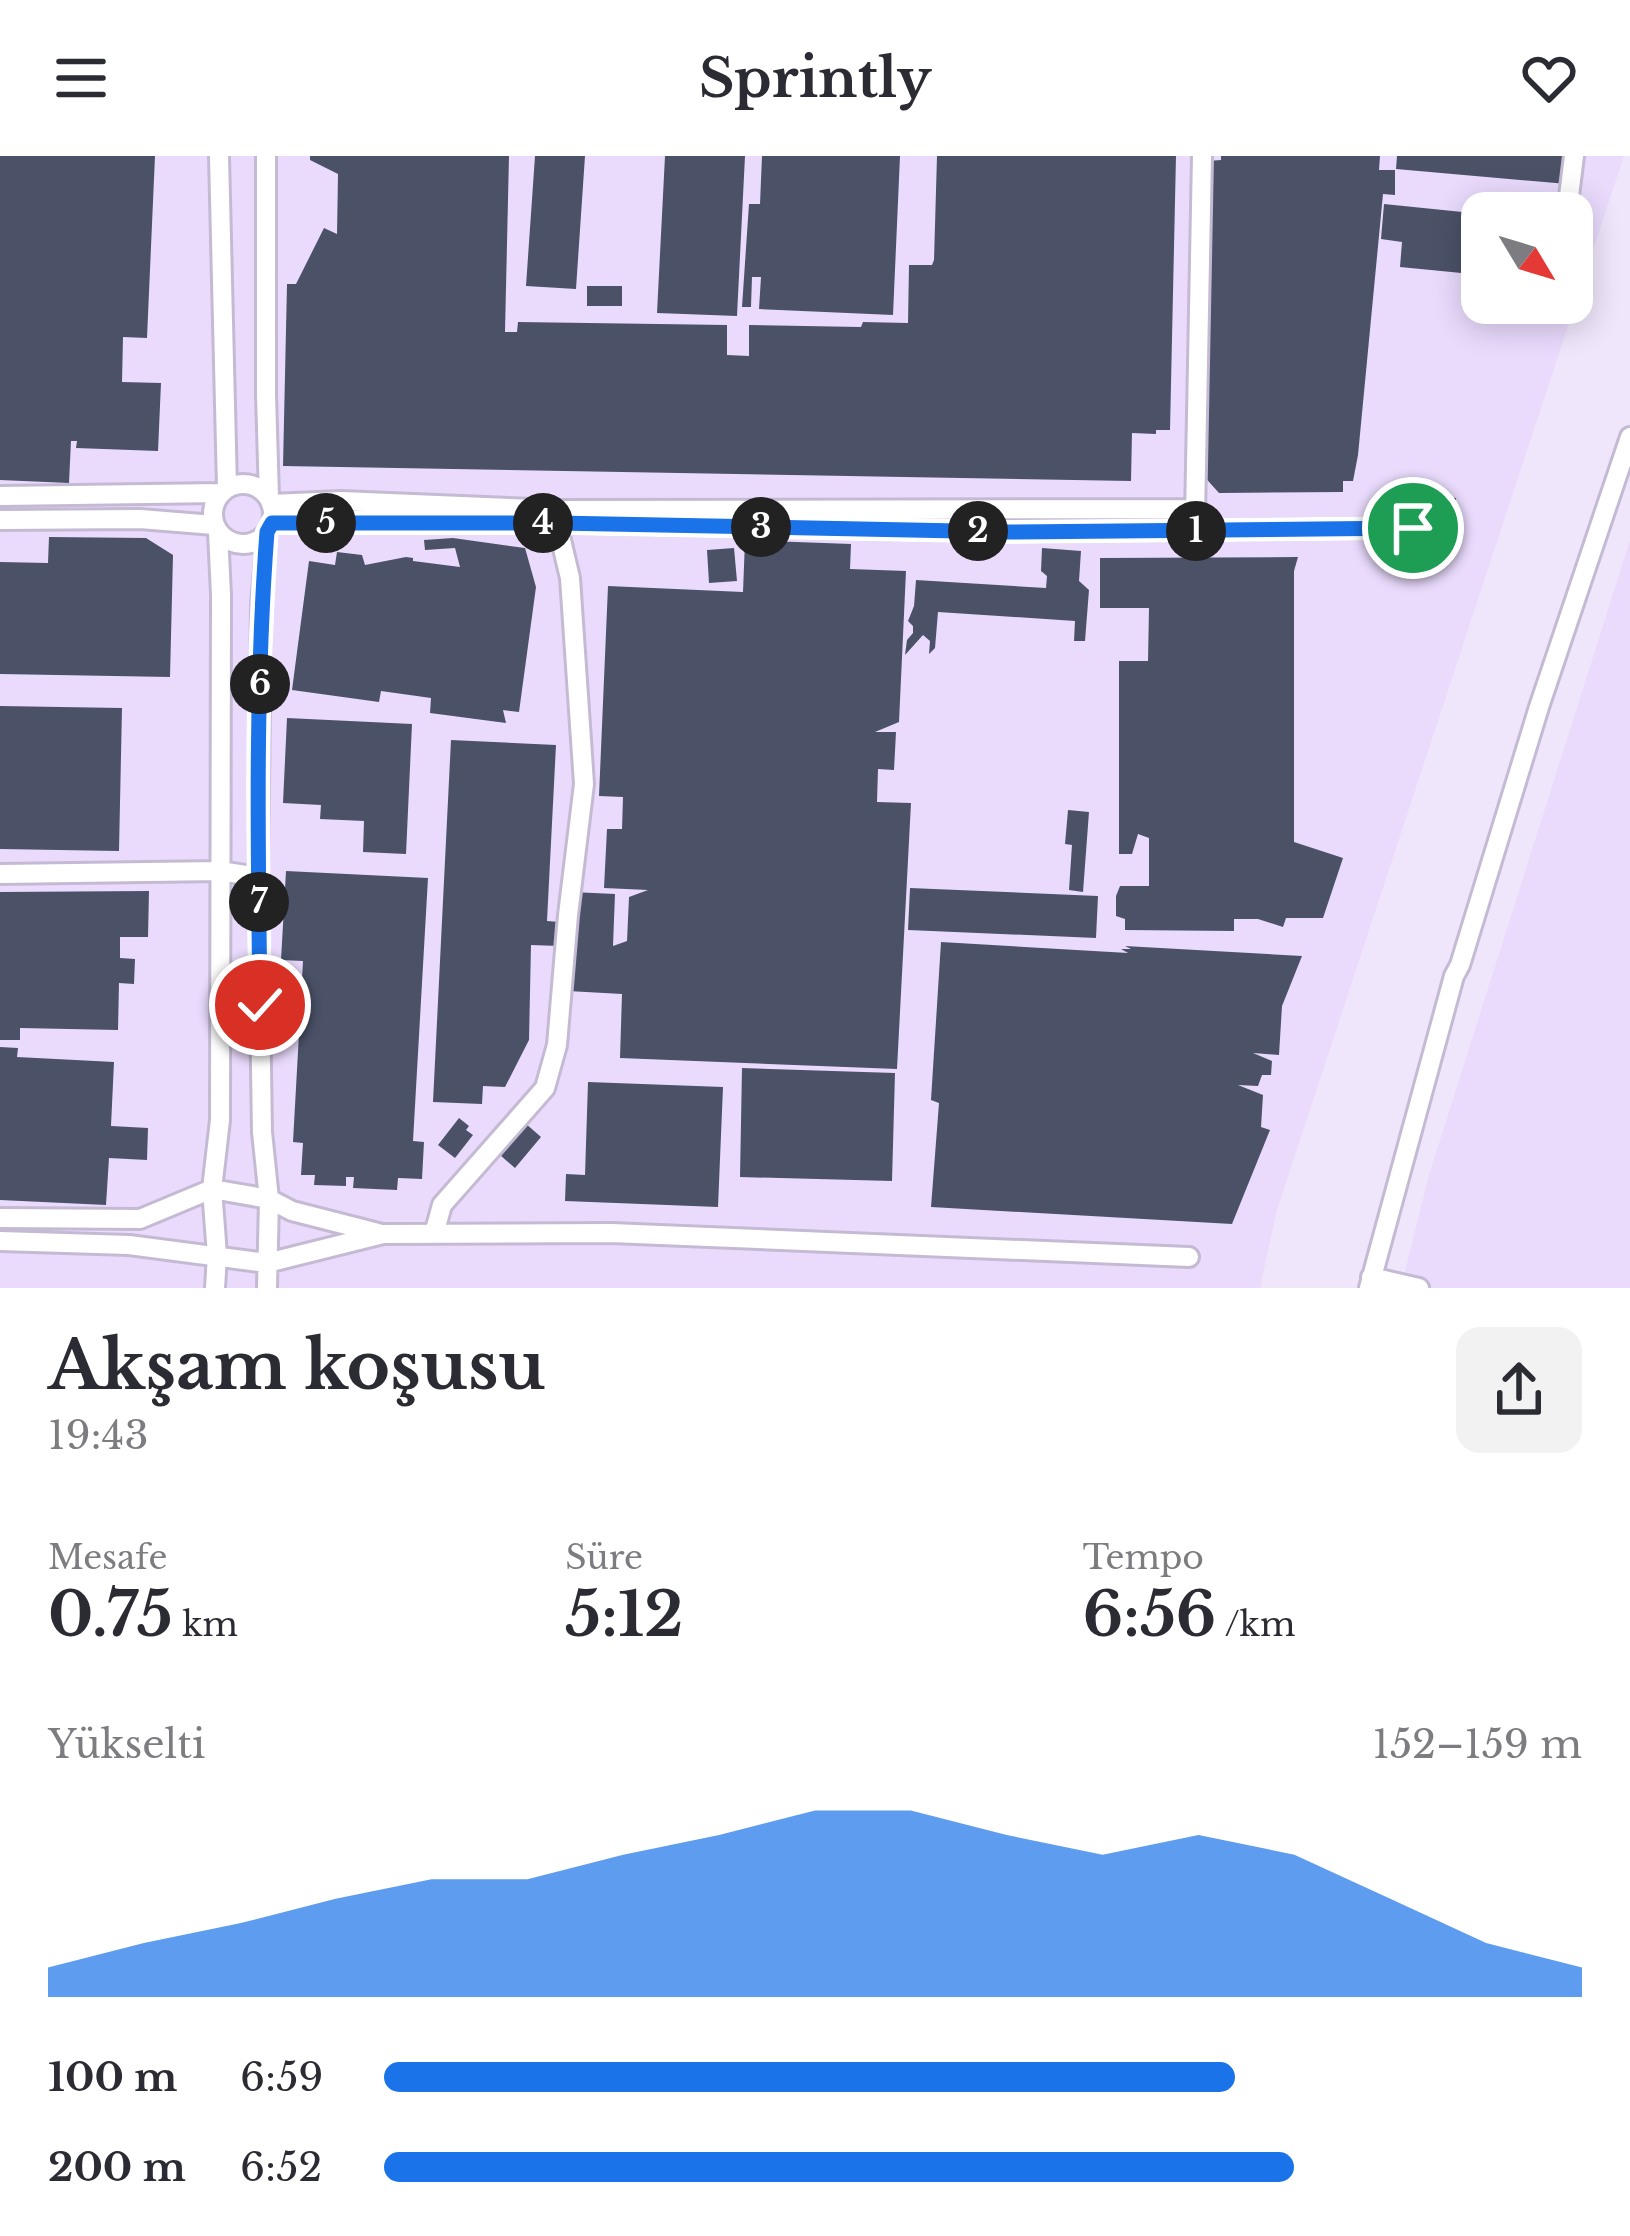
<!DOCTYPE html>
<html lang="tr">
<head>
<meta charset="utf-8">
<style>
	:root { --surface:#fff; --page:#f2f2f3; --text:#2b2b33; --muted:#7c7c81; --accent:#1a73e8 }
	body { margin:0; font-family:"Libre Baskerville",serif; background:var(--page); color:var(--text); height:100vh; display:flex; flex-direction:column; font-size:45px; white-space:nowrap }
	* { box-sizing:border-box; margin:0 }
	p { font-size:39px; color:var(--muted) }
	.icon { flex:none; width:66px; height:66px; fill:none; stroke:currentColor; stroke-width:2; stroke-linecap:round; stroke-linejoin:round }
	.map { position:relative; height:1132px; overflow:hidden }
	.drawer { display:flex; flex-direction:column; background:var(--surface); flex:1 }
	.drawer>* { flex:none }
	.needle { width:78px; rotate:128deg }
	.fabs { position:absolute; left:1461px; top:36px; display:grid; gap:24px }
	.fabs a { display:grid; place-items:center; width:132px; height:132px; border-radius:24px; background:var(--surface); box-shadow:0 6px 30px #0003; font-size:60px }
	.pin { position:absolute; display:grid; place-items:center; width:102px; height:102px; color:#fff; margin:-51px; border:6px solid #fff; border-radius:50%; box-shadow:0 3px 12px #0007 }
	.km { position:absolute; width:60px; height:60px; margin:-30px; border-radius:50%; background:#222; color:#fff; font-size:33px; line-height:60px; text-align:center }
	.round { display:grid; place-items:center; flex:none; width:126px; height:126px; border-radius:24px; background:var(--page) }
	.head { display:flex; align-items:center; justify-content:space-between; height:204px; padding:0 48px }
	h1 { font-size:66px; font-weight:700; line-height:90px }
	.stats { display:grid; grid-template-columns:repeat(3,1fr); gap:18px; height:204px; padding:12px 48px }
	.stats div { display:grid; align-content:center }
	.stats b { font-size:60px; font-weight:700 }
	.stats small { font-size:33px; font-weight:400 }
	.stats p { font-size:33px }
	.chart { height:336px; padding:24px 48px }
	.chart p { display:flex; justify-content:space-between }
	.chart svg { width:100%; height:216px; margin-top:12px; fill:var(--accent); opacity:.7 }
	ul { padding:0 48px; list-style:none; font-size:39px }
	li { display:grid; grid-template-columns:192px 144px 1fr; align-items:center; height:90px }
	li i { height:30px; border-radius:15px; background:var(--accent) }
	header { display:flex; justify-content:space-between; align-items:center; height:156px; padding:0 48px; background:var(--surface); font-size:54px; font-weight:700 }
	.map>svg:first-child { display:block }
	.built { fill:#eadbfd; fill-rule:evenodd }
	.building { fill:#4b5268 }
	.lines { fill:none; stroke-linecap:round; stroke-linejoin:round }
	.minor-casing { stroke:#c5bad4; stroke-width:24 }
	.minor { stroke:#fff; stroke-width:18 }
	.route-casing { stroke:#fff; stroke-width:24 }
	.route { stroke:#1a73e8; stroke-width:15 }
</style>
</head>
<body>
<header><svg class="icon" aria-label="menu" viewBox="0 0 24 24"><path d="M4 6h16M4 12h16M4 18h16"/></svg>Sprintly<svg class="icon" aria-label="heart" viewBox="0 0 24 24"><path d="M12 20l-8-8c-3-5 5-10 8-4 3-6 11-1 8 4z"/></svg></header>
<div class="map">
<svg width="1630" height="1132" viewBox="0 0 1630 1132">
	<rect width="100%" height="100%" fill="#f0e6fc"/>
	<path class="built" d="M0 0H1624L1277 1054 1260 1132H0ZM1482 57H1572V147H1482Z
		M1630 384V1132H1401L1428 1022Z"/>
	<path class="building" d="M0 0H155L147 182 123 181 122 226 161 227 158 295 76 292 77 285H71L69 327 0 324Z
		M310 0H509L505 176H517L518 166 727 169V199L749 200V169L861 171 863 166 908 167 909 109H932L934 104 937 0H1176L1170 274H1156V278L1132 277 1131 325 283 310 287 128H296L324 72 337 78 338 18 310 4Z
		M535 0H585L576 133 526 130Z
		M665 0H745L737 160 657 157Z
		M762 0H900L893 159 759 153 761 121H752L751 151H742L749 48H760Z
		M1221 0H1380L1379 14H1395V39L1383 38 1358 299 1353 325H1343V336L1219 337 1201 317 1207 5 1221 4Z
		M1397 0H1569L1567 28 1396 13Z
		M1384 48 1482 58V119L1400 111 1402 86 1381 83Z
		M587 130H622V150H587Z
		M1435 340 1456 342 1451 392 1431 390Z
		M49 381 146 382 173 399 170 521 0 518V406L48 407Z
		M453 382 525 392 536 431 519 556 503 554 506 567 430 557 431 542 381 535 379 546 292 534 309 405 335 409 337 396 362 399 365 409 406 401 413 402V405L460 411 455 392 425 394 424 384Z
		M745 384 851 388 850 413 906 415 899 566 875 576H896L894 614 878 613 877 646 911 647 897 913 620 902 622 838 568 835 572 736 615 738 613 790 627 785 629 741 648 734 604 732 607 673H622L623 641 599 640 608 430 743 436Z
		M734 392 737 425 709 427 707 394Z
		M1042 392 1081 395 1079 425 1089 434 1085 485H1074L1075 465 938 456 935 492 929 498 930 485 923 479 905 499 907 484 913 477V470L908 465 914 450 916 424 1046 432 1047 420 1041 415Z
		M1298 401 1294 415V686L1343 702 1323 762H1286L1283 771 1258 763H1234V775L1125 774V763L1116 760V740L1120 730H1149V682L1138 678 1132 698H1119V505H1148L1149 452H1100V402Z
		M0 550 122 552 119 695 0 693Z
		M287 562 412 568 406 698 363 696 364 665 320 663 321 649 283 647Z
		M451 584 556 589 547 765 560 766 559 790 531 789 529 884 505 931 483 930 482 948 433 946Z
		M1068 654 1089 656 1083 736 1069 734 1072 689 1065 688Z
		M286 715 428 722 413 985 424 986 422 1023 398 1022 397 1034 353 1032 354 1021H346V1030L314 1029 315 1019H301L303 987 293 986 303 805 281 804Z
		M910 732 1098 740 1096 782 908 774Z
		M149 735 148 781H120V802L135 803 134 828 119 827 118 874 20 872V884H0V736Z
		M941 786 1128 797 1121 793H1131L1125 790 1302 800 1282 850 1279 899 1253 897 1272 905 1271 919H1262L1258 930 1238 929 1263 939 1261 971 1270 974 1232 1068 931 1051 939 947 931 944Z
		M0 891 18 892 17 901 114 906 111 970 148 972 147 1004 109 1002 106 1049 0 1044Z
		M742 912 895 917 892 1025 740 1021Z
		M588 926 723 931 718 1051 565 1045 566 1018 585 1019Z
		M459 962 469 970 466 974 473 979 455 1002 438 989Z
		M525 967 541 981 515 1012 500 999Z"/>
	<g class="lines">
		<g class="minor-casing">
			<path id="minor" d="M219 0 227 332
				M266 0V239L269 342
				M1569 40 1574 0
				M213 358a30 30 0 1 1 60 0a30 30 0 1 1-60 0Z
				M0 340 220 337
				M271 348 341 345 558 354 1195 353
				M1195 361 1202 0
				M0 364 140 363 214 369
				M272 367H557L1009 376 1413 372
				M267 376 261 449 258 721 262 976 269 1043 267 1132
				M0 718 220 715 258 721
				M0 1062 140 1063 212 1033 269 1043 292 1055 378 1077
				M434 1078 442 1049 545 932 557 889 568 759 584 628 570 422 557 367 558 359
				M0 1085 129 1089 267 1107 383 1078 611 1077 1189 1101
				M1371 1121 1419 1132
				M215 1132 217 1099 212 1033 220 964 221 439 218 376
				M1369 1132 1454 820 1460 809 1539 551 1630 281"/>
		</g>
		<use href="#minor" class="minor"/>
	</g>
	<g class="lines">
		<g class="route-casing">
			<path id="route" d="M260 849C258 692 255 533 267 376L272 367H557L1009 376 1413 372"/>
		</g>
		<use href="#route" class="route"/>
	</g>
</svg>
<div class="fabs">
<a><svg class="needle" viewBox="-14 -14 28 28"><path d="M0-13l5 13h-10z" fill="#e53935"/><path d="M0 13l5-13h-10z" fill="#7c7c81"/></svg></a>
</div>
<div class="pin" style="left:1413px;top:372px;background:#1e9e55"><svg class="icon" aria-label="arrive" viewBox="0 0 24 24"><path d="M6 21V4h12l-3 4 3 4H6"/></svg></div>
<div class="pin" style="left:260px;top:849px;background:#d93025"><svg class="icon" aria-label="check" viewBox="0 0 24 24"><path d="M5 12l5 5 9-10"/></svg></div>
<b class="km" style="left:1196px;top:375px">1</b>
<b class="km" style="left:978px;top:375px">2</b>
<b class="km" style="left:761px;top:371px">3</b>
<b class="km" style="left:543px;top:367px">4</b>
<b class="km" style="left:326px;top:367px">5</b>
<b class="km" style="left:260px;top:528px">6</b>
<b class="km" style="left:259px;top:746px">7</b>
</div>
<section class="drawer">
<div class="head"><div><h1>Akşam koşusu</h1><p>19:43</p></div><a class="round"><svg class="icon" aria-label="share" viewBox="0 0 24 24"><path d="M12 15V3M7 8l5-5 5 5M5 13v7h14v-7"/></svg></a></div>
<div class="stats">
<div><p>Mesafe</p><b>0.75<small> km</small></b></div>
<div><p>Süre</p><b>5:12</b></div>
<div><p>Tempo</p><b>6:56<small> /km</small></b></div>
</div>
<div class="chart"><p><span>Yükselti</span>152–159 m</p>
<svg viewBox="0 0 160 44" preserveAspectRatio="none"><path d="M0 44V38L10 33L20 29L30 24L40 20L50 20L60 15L70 11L80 6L90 6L100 11L110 15L120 11L130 15L140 24L150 33L160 38V44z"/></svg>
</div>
<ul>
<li><b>100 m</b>6:59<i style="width:71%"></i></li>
<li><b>200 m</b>6:52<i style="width:76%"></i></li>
</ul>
</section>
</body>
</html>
